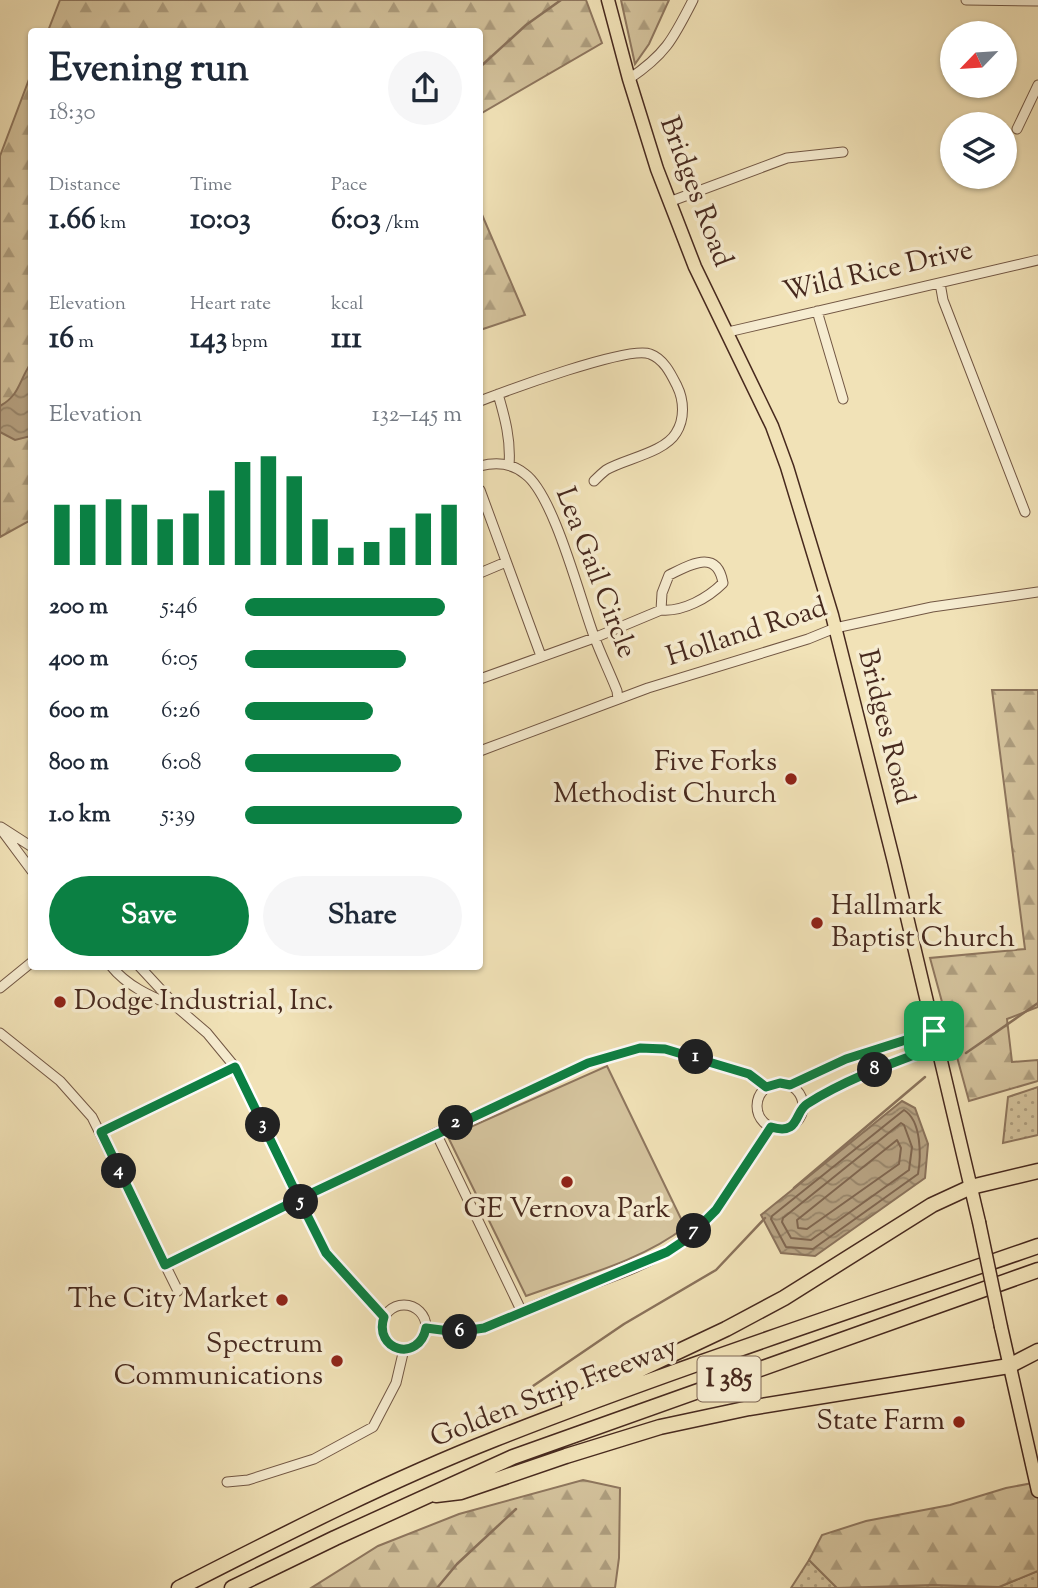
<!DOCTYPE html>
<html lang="en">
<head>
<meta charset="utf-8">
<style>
	:root { --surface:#fff; --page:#f6f6f7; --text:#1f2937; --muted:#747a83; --accent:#0b8043 }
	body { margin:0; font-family:"Sorts Mill Goudy",serif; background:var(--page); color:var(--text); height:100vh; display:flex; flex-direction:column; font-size:26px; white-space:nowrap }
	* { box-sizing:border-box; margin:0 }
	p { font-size:23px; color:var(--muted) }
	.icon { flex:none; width:38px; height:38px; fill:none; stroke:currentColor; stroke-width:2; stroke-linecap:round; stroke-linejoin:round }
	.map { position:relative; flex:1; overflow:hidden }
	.details { position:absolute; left:28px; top:28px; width:455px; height:942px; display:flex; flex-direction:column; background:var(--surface); border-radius:7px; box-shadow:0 2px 5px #0004 }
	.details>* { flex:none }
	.needle { width:46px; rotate:245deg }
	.tools { position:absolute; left:940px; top:21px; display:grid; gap:14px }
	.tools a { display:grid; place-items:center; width:77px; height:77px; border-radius:50%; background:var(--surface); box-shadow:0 2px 5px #0004; font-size:35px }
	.pin { position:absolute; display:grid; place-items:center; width:60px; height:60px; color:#fff; margin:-30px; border-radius:14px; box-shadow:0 4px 10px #0006 }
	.km { position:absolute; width:35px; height:35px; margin:-18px; border-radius:50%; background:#222; color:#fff; font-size:19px; line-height:35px; text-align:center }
	.round { display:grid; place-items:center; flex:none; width:74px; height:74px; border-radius:37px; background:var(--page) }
	.head { display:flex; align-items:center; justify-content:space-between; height:119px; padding:0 21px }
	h1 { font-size:38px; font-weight:800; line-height:52px }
	.figures { display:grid; grid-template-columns:repeat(3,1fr); gap:10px; height:119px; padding:7px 21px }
	.figures div { display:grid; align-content:center }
	.figures b { font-size:30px; font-weight:800 }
	.figures small { font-size:19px; font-weight:400 }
	.figures p { font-size:19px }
	.chart { height:196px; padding:14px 21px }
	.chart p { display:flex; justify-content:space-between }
	.chart svg { width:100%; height:126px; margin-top:7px; stroke:var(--accent); stroke-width:6 }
	.primary-button { display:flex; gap:14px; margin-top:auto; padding:14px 21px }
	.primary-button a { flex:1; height:80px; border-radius:42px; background:var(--accent); color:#fff; font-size:28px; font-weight:800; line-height:80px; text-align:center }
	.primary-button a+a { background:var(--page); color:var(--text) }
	ul { padding:0 21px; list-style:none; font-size:23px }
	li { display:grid; grid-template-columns:112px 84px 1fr; align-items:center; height:52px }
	li i { height:18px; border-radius:9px; background:var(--accent) }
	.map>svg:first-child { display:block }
	.grass { fill:url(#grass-dots); stroke:#8e765e; stroke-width:2 }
	.forest { fill:url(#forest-firs); stroke:#8e765e; stroke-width:2 }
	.garden { fill:#d4c39d; stroke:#8e765e; stroke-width:2 }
	.water { fill:url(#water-waves); stroke:#8a725b; stroke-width:2 }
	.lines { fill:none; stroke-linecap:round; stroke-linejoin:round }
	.shore { stroke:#7f6650; stroke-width:2 }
	.stream { stroke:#8a725b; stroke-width:2.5 }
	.minor-casing { stroke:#725744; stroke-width:11 }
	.major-casing { stroke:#47291e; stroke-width:15 }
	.highway-casing { stroke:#47291e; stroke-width:17 }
	.minor { stroke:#f6ecd0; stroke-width:9 }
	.major { stroke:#f1e2b7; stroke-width:12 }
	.highway { stroke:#f1e2b7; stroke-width:14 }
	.major-bridge-casing { stroke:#47291e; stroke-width:15; stroke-linecap:butt }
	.major-bridge { stroke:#f1e2b7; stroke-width:12 }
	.route-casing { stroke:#fff; stroke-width:14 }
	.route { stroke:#0b8043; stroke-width:9 }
	.poi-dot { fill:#8f2418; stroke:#f6ecd0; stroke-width:2.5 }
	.labels { text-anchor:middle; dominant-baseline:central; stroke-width:7; stroke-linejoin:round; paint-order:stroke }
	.shield { fill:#f6ecd0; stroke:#7c6453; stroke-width:2 }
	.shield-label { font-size:26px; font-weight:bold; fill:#47291e }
	.street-label { font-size:28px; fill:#47291e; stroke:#f6ecd0 }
	.poi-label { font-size:28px; fill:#47291e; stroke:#f6ecd0; text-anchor:end }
</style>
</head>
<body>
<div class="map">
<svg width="1038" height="1588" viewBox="0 0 1038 1588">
	<defs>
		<pattern id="grass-dots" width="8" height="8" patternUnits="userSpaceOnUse" patternTransform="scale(1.75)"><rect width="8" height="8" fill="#d4c39d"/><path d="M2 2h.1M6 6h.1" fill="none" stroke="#ae9e7f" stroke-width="1.8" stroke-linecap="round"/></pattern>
		<pattern id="forest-firs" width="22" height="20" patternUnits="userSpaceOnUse" patternTransform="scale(1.75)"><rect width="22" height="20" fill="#d4c39d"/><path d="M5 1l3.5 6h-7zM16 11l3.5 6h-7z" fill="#ae9e7f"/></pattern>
		<pattern id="water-waves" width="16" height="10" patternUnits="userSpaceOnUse" patternTransform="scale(1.75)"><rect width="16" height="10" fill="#b7a383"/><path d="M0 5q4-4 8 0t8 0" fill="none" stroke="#97856b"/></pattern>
	</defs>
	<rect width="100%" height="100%" fill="#f1e2b7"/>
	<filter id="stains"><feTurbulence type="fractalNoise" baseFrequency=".00286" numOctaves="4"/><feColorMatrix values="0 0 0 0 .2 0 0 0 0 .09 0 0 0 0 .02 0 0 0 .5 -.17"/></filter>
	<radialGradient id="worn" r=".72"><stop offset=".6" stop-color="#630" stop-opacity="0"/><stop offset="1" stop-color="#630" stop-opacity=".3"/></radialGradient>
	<path class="grass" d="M1038 1087V1135L1003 1143 1008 1097Z
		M809 1560 837 1588H791Z
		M1038 1571V1588H857L933 1585 999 1587Z"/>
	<path class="forest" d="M60 0H586L602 43 480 114V32L48 31Z
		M621 0H669L649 44 635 64Z
		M31 74V520L0 537V156Z
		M480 210 525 315 480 330Z
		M992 690H1038V1007L1007 1019 1012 1062 1038 1060V1081L969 1101 930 958 1025 949Z
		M583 1480 620 1488 619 1558 615 1588H311L378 1546 459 1514Z
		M1038 1482V1571L999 1587 933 1585 837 1588 809 1560 822 1535 866 1521 950 1505 1006 1488Z"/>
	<path class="garden" d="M607 1066 685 1227C642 1261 578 1277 526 1296L448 1137Z"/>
	<path class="water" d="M31 363V436L15 440 0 432V406C20 395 19 380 31 363Z
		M902 1101 915 1108 928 1144 925 1178 815 1256 781 1253 761 1215Z"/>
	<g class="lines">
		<path class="shore" d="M904 1110C922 1121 921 1157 918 1174L813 1249 786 1247 771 1219 772 1216Z
			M901 1123 904 1125 912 1147 909 1170 811 1240 791 1238 782 1222 783 1218Z
			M897 1140 901 1148 899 1164 807 1229 798 1228 797 1220Z"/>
		<path class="stream" d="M480 67 526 25 561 0
			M966 1053 1038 1003
			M794 1188 925 1077
			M533 1386 624 1324 716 1270 765 1218
			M437 1588 457 1564 516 1509"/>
		<g class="minor-casing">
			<path id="minor" d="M966 0 1038 1
				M629 79C666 54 673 39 693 0
				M1017 129 1038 85
				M669 202 787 158 843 152
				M940 283 943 300 1025 512
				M817 311 843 399
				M728 332 1038 260
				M498 394C505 418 511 440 509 465
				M480 401C506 391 629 345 650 354 664 359 671 374 677 386 684 400 685 419 676 433 664 453 624 459 606 470 602 473 598 477 594 481
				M480 466C496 462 512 463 525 474 554 495 580 599 594 636 601 655 610 673 617 691L618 699
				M480 490 541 656
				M480 573 506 562
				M480 679 594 638 661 610 662 593 669 575C690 565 717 548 723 583 708 598 683 612 661 610
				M480 751 648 688 808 639 835 628 932 607 1038 592
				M1 827 32 847
				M0 828 32 871
				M111 966C127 986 150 996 173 1006
				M139 966 178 1008 207 1033 235 1067 326 1253 384 1317
				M0 988 32 962
				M0 1033 60 1081 92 1117 178 1291
				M757 1106a23 23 0 1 1 46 0a23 23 0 1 1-46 0Z
				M790 1085 846 1059 934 1031
				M803 1107 855 1077 938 1046
				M101 1132 235 1067
				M436 1133 521 1310
				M165 1265 436 1133 588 1063 616 1054 640 1048 665 1049 749 1074 766 1087
				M382 1327a22 22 0 1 1 44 0a22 22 0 1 1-44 0Z
				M426 1328C446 1331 465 1334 484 1327 504 1321 523 1310 543 1302 587 1285 652 1267 688 1237 724 1208 745 1165 771 1127
				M227 1482 248 1480 314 1459 373 1427 396 1383 404 1349"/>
		</g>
		<g class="major-casing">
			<path id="major" d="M608 0 629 79 657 169 695 267 772 426 787 467 832 615 894 862 979 1222
				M1001 1327 1038 1491"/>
		</g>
		<g class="highway-casing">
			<path id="highway" d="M569 1403 726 1329 784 1298 932 1205 971 1187 1038 1171
				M436 1495 461 1492 566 1456 660 1427 749 1408 1009 1366 1038 1351
				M179 1588C283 1535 386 1482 495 1439 673 1369 857 1309 1038 1246
				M232 1588 335 1538 513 1457 1038 1270"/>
		</g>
		<use href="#minor" class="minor"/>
		<use href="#major" class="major"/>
		<use href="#highway" class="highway"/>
		<g class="major-bridge-casing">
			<path id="major-bridge" d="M979 1222 1001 1327"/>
		</g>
		<use href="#major-bridge" class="major-bridge"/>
	</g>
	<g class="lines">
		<g class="route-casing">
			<path id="route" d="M934 1031 846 1059 790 1085 780 1083 766 1087 749 1074 665 1049 640 1048 588 1063 299 1199 235 1067 101 1132 165 1265 299 1199 326 1253 384 1317C373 1351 419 1363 426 1328L457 1332 484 1328 667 1252 688 1238 716 1210 771 1127C800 1136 794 1112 807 1104 848 1078 893 1063 938 1046L934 1031"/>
		</g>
		<use href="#route" class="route"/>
	</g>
	<g class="poi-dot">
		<circle cx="791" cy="779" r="7"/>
		<circle cx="817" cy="923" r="7"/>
		<circle cx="60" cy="1002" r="7"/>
		<circle cx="567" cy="1182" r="7"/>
		<circle cx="282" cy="1300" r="7"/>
		<circle cx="337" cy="1361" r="7"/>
		<circle cx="959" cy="1422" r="7"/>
	</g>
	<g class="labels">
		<rect class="shield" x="697.5" y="1356.5" width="63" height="45" rx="5"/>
		<g class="shield-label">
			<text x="729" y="1379">I 385</text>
		</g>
		<g class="street-label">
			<text transform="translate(695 192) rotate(69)">Bridges Road</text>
			<text transform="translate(878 272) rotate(-13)">Wild Rice Drive</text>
			<text transform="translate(595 573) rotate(69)">Lea Gail Circle</text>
			<text transform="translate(747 633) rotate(-18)">Holland Road</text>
			<text transform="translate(885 727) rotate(76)">Bridges Road</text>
			<text transform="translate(554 1393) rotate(-21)">Golden Strip Freeway</text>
		</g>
		<g class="poi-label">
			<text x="777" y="763">Five Forks<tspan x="777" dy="32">Methodist Church</tspan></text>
			<text x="831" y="907" text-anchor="start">Hallmark<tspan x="831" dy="32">Baptist Church</tspan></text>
			<text x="74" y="1002" text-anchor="start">Dodge Industrial, Inc.</text>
			<text x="567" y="1210" text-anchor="middle">GE Vernova Park</text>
			<text x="268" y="1300">The City Market</text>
			<text x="323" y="1345">Spectrum<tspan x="323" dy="32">Communications</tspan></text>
			<text x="945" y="1422">State Farm</text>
		</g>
	</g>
	<rect width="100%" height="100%" filter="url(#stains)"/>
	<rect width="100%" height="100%" fill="url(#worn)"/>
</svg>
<div class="tools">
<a><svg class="needle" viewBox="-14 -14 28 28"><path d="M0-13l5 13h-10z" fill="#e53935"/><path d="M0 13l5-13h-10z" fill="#747a83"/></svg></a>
<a><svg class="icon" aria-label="layers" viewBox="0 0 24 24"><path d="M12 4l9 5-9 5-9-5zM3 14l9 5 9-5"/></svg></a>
</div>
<div class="pin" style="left:934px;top:1031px;background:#1e9e55"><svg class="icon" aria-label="arrive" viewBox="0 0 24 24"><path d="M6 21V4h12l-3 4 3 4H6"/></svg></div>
<b class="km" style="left:696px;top:1057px">1</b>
<b class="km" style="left:456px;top:1123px">2</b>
<b class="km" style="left:263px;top:1125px">3</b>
<b class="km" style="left:119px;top:1171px">4</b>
<b class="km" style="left:301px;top:1202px">5</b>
<b class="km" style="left:460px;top:1332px">6</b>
<b class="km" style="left:694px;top:1231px">7</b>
<b class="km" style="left:875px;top:1070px">8</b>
<section class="details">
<div class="head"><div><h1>Evening run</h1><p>18:30</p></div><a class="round"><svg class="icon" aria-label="share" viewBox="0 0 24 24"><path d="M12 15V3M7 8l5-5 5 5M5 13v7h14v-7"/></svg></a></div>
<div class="figures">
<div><p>Distance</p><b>1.66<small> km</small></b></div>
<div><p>Time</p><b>10:03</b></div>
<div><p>Pace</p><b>6:03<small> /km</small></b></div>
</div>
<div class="figures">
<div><p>Elevation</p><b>16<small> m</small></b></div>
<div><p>Heart rate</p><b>143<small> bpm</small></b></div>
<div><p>kcal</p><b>111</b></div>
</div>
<div class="chart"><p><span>Elevation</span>132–145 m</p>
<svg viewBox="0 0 160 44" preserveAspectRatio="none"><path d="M5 44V23M15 44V23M25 44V21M35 44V23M45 44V28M55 44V26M65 44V18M75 44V8M85 44V6M95 44V13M105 44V28M115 44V38M125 44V36M135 44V31M145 44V26M155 44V23"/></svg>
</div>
<ul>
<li><b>200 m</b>5:46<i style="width:92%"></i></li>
<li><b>400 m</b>6:05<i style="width:74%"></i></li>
<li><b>600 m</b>6:26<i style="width:59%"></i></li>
<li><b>800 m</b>6:08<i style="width:72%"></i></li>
<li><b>1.0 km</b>5:39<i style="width:100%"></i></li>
</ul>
<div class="primary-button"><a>Save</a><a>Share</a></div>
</section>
</div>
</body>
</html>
